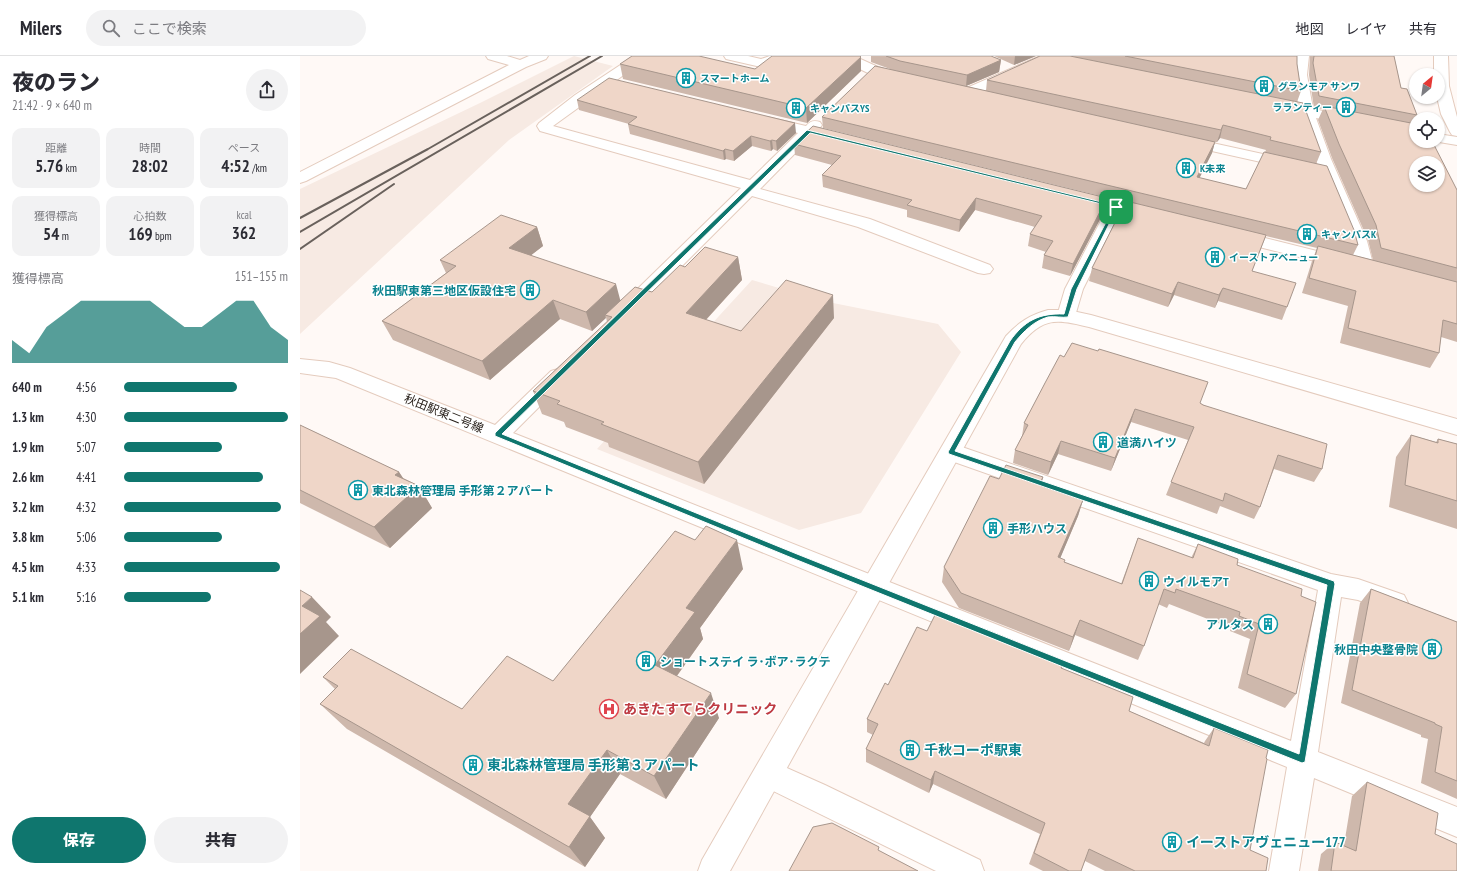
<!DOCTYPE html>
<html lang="ja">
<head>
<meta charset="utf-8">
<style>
	:root { --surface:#fff; --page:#f2f2f3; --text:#2b2b33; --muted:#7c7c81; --line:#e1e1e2; --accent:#0f766e }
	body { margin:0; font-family:"PT Sans Narrow","Noto Sans JP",sans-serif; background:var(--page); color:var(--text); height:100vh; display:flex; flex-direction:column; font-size:15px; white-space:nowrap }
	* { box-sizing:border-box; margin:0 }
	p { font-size:13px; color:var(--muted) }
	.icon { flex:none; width:22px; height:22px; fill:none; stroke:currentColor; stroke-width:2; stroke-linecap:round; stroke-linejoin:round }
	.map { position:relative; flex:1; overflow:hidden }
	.panel { display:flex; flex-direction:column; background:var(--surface); width:300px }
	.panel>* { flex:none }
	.needle { width:26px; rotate:29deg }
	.tools { position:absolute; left:1109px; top:12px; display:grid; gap:8px }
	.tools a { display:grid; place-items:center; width:36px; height:36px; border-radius:50%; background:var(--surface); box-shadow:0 1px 3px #0004; font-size:20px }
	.pin { position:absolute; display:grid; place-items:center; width:34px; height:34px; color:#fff; margin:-17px; border-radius:8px; box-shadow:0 2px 6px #0006 }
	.round { display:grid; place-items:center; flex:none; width:42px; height:42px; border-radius:21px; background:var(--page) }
	.headline { display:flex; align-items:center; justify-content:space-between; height:68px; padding:0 12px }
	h1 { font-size:22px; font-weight:800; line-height:30px }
	.metrics { display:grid; grid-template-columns:repeat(3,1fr); gap:6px; height:68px; padding:4px 12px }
	.metrics div { display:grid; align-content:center; border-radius:10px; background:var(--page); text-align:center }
	.metrics b { font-size:17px; font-weight:800 }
	.metrics small { font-size:11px; font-weight:400 }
	.metrics p { font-size:11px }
	.chart { height:112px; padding:8px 12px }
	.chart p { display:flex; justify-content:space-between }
	.chart svg { width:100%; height:72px; margin-top:4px; fill:var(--accent); opacity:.7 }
	.cta { display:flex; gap:8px; margin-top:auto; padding:8px 12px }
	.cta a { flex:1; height:46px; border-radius:24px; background:var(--accent); color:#fff; font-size:16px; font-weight:800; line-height:46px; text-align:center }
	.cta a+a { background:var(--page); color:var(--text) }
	ul { padding:0 12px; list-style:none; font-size:13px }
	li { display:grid; grid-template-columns:64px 48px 1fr; align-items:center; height:30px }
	li i { height:10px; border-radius:5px; background:var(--accent) }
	header { display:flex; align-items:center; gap:24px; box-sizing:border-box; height:56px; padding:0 20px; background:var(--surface); border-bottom:1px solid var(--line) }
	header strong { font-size:19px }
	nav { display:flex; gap:22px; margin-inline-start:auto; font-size:14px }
	.search { width:280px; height:36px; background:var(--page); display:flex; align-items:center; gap:10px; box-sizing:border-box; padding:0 14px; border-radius:22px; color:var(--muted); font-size:15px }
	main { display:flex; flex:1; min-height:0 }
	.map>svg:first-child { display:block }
	.built { fill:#f7eae3 }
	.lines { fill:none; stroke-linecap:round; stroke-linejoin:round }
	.street-casing { stroke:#e4cbbd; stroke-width:2 }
	.secondary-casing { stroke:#e4cbbd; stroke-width:2 }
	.street { fill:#fff; fill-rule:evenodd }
	.secondary { fill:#fff; fill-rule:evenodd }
	.rail { stroke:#69615c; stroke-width:2 }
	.wall { fill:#ceb8ac; fill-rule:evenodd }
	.shaded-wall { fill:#a7968c }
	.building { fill:#efd6c8; stroke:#a7968c; fill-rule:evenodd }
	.route { fill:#0f766e; stroke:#fff; fill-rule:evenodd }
	.labels { text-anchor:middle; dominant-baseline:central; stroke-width:3; stroke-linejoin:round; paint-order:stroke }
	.far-culture-label { font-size:10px; font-weight:bold; fill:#0d838f; stroke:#fff; text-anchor:start }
	.culture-label { font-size:12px; font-weight:bold; fill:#0d838f; stroke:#fff; text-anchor:start }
	.street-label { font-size:12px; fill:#211913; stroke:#fff }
	.near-health-label { font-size:14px; font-weight:bold; fill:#be3a42; stroke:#fff; text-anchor:start }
	.near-culture-label { font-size:14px; font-weight:bold; fill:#0d838f; stroke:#fff; text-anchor:start }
</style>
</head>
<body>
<header>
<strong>Milers</strong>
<div class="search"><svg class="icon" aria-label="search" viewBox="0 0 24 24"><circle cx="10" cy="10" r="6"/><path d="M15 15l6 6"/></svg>ここで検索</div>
<nav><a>地図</a><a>レイヤ</a><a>共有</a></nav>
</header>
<main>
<section class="panel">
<div class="headline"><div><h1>夜のラン</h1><p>21:42 · 9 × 640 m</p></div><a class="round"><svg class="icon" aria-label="share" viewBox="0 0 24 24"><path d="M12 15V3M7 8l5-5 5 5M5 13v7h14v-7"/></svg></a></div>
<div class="metrics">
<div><p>距離</p><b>5.76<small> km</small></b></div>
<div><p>時間</p><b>28:02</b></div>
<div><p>ペース</p><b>4:52<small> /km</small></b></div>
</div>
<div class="metrics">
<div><p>獲得標高</p><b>54<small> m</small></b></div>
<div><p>心拍数</p><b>169<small> bpm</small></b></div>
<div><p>kcal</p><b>362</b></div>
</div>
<div class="chart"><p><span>獲得標高</span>151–155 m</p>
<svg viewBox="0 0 160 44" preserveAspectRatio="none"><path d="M0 44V30L10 38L20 22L30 14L40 6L50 6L60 6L70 6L80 6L90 14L100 22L110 22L120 14L130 6L140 6L150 22L160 30V44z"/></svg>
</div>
<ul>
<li><b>640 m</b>4:56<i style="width:69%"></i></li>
<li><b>1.3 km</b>4:30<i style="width:100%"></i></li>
<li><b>1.9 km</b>5:07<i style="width:60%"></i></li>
<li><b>2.6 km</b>4:41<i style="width:85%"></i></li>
<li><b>3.2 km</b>4:32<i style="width:96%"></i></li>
<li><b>3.8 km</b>5:06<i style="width:60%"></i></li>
<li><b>4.5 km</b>4:33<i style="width:95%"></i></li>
<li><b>5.1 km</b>5:16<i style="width:53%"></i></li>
</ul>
<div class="cta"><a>保存</a><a>共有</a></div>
</section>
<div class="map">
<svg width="1157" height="815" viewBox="0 0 1157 815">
	<rect width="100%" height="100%" fill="#fff9f6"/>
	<path class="built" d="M274 0 313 10 209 84 0 278V133L180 47Z
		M452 224 523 245 638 268 661 296 561 457 499 474 297 393Z"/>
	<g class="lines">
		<g class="street-casing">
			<path id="street" d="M186 0H207L220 4 229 0H248L246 3 226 11 6 125 0 127V116L209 9 188 3Z
				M334 0H350L253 70 450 124 498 77 462 68 460 65 462 62 467 61 506 70C510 65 514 64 520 66L522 69 519 73 542 79 544 82 542 85 537 86 512 80 460 133 570 163 690 209 693 213 690 217 684 218 678 217 558 171 452 140 333 259 326 261 319 259 317 255 319 251 441 132 240 75 237 70 239 67 275 39Z
				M424 0H448L461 3 470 0H491L489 3 461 11 426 3Z
				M537 0H554L578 11 604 19 606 22 604 25 599 26 568 17 539 3Z
				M740 0H758L756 3 672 40 667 41 662 40 660 37 662 34Z
				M995 0H1009L1007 19 1013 53 1054 61 1056 64 1054 67 1049 68 1016 62 1031 103 1067 185 1072 204V211L1069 215 1063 216 1057 215C1052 208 1053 193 1050 184 1043 162 1032 142 1023 120L885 89 880 88 878 85 880 82 885 81 1018 110 1000 59 972 53 970 50 972 47 977 46 998 50 994 19Z
				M1138 78 1157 81V89L1133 85H1138Z
				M778 136 857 155 859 159 857 163 851 164 821 157 783 233 775 260 773 264 766 266 759 264 757 260 765 233 807 153 772 144 770 141 772 138Z
				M933 174 1049 203 1052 207 1049 211 1043 212 927 183 924 179 927 175Z
				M0 303 29 306 50 312 195 369 251 315 258 313 265 315 268 320 265 325 213 377 991 685 1018 534 643 402 640 396 643 390 651 388 659 390 1031 518 1058 523 1104 539 1108 547 1104 555 1095 558 1058 544 1041 541 1018 696 1157 751V781L1014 722 999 815H969L987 711 36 322 0 317Z
				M469 704 525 729 680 804 684 815H636L459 728 455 718 459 708Z"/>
		</g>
		<g class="secondary-casing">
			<path id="secondary" d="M1134 0H1148L1149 30 1157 61V80L1152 79 1150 76 1141 58 1137 41H1138V19H1134Z
				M748 254H768L791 259 1157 363V379L789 271C756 263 743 261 721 288L430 815H398L402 804 440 738 706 280C719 266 730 259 748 254Z"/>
		</g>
		<use href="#street" class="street"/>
		<use href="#secondary" class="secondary"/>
		<path class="rail" d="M0 162 128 93 290 0
			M0 176 302 0
			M0 193 94 128"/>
	</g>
	<path class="wall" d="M571 0H691L701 4 699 16 666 30 686 35 687 24 740 0H997V8L1001 35 997 46 1021 96 1016 108 1058 189 1053 199 1073 204 1068 184 1032 102 1018 64 1023 53 1014 52 1009 19 1010 0H1094L1101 32 1117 59 1114 67 1157 134V286L1141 281 1139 297 1130 312 1040 287 1048 250 1002 237 1012 205 1017 192 966 180 952 215 987 251 982 264 918 245 915 252 874 239 868 251 789 225 792 212 825 146 523 72 522 61 590 13 571 6ZM920 82 966 94 946 133 899 122 912 97 915 86H917Z
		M694 0H736L714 9Z
		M561 1V15L507 67 323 23 320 8 455 13Z
		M277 44 496 77 477 95 473 93 471 95 452 90 434 105 426 103 424 104 330 78 328 68H329L279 54Z
		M494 88 807 142 805 154 770 220 742 212 744 199 746 196 728 190 730 178 735 171 675 154 659 176 607 161V154L523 131 522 119 532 109 495 99Z
		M237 171 243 190 231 199 320 244 352 236 385 211 438 201 442 224 406 264 441 275 534 262 404 428 309 391 308 387 266 371 264 366 242 358 233 335 307 266 306 261 292 275 260 263 190 324 93 284 82 265 146 217 140 204Z
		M745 327 900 347 1022 413 1014 426 974 413 960 451 954 463 920 450 917 458 866 439 888 384 831 366 811 415 758 398 748 419 713 407 715 394 722 380 724 367Z
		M0 369 99 416 103 422 119 430 132 452 90 492 0 447Z
		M1111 379 1136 386 1138 383 1157 388V473L1089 451 1096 401Z
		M743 421 741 429 783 444 778 460 760 502 764 506 821 528 838 482 891 502 898 488 937 509 1001 540 996 638 985 652 938 632 950 583 930 575 931 572 869 548 867 552 858 548 844 590 838 604 775 579 769 595 659 552 642 526 644 511 699 423Z
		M395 484 443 513 400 572 403 583 377 620 419 662 366 743 320 718 290 761 305 782 285 811 47 673 20 648 35 633 23 621 162 653 253 625Z
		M1071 533 1157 566V743L1121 727 1128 683 1121 681V679L1041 647 1060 547Z
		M687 574 764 605 762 612 829 655 904 687 905 685 914 672 950 794 966 815H805L785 805 781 815H743L729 808 740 778 633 728 629 737 566 706V693L573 679 567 676V663L588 629 627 575 686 579Z
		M1067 726 1135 778 1157 815H1018L1021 798 1035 786 1044 789 1052 740Z"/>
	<path class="shaded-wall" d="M715 0H736L714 9Z
		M561 1V15L507 67 506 52Z
		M701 4 699 16 666 30 667 19Z
		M495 67 496 77 477 95 476 85Z
		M923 69 920 82 917 86 921 74Z
		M451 80 452 90 434 105 433 95Z
		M472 84 473 93 471 95 470 85Z
		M915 86 912 97 894 133 897 121Z
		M425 93 426 103 424 104 423 95Z
		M676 142 675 154 659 176 660 164Z
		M807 142 805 154 770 220 773 208Z
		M237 171 243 190 216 211 209 192Z
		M438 201 442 224 391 280 386 257Z
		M878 226 874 239 868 251 872 238Z
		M316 228 321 247 305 259 306 262 292 275 286 256Z
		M923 232 918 245 915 252 919 239Z
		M533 239 534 262 404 428 398 406Z
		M253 244 260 263 190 324 182 305Z
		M835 353 831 366 811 415 815 402Z
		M761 385 758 398 748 419 751 406Z
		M99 416 112 436 119 430 132 452 90 492 74 471 95 419Z
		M743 421 739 437V429Z
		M783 444 778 460 754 517 758 501Z
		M437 484 443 513 400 572 403 583 366 635 355 609 386 552Z
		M12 541 31 561 26 566 39 580 0 618V578L2 550Z
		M780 564 775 579 769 595 773 581Z
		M411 637 419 662 366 743 354 720Z
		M307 694 320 718 290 761 305 782 285 811 269 791 268 748Z
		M635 715 633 728 629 737 631 724Z"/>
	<path class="building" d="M332 0H399L455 13 472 0H560L561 1 506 52 320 8Z
		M586 0H691L701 4 667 19 600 5Z
		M740 0H770L1003 47 1021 96 970 84 971 81 923 69 921 74 687 24Z
		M825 0H997V8L1001 35Z
		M1014 0H1094L1101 32 1107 33 1117 59 1019 40 1013 7Z
		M575 10 915 86 897 121 946 133 964 96 1027 110 1054 174 1058 189 522 61Z
		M309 22 495 67 476 85 472 84 470 85 451 80 433 95 425 93 423 95 328 68 337 61 277 44Z
		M1024 50 1116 68V85H1132L1157 134V212L1081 192 1076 169 1039 88ZM1116 107H1138V129H1116Z
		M513 70 807 142 773 208 744 199 753 185 730 178 742 160 676 142 660 164 607 149 612 144 522 119 541 100 494 88Z
		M826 145 966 179 952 215 996 227 987 251 923 232 919 239 878 226 872 238 792 212Z
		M201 159 237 171 209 192 316 228 286 256 253 244 182 305 82 265 156 210 140 204Z
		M1018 190 1157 226V268L1143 264 1139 297 1048 272 1056 235 1009 222Z
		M405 191 438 201 386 257 441 275 486 224 533 239 398 406 301 368 304 366 257 348 260 345 233 335 312 261 305 259 335 231 352 236 380 209 385 211Z
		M772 287 798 295 799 293 908 326 900 347 903 349 1027 388 1022 413 978 399 960 451 925 437 923 445 871 426 894 371 835 353 815 402 761 385 751 406 715 394 728 369 724 367 745 327 760 299 764 301Z
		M0 369 99 416 95 419 119 430 74 471 0 434Z
		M1111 379 1138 387V383L1157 388V445L1105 429Z
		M706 409 743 421 739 429 783 444 758 501 765 504 764 506 822 528 838 482 893 502 898 488 938 503 937 509 1002 533 1001 540 1016 546 996 638 947 618 959 568 939 560 940 556 876 533 875 537 864 533 844 590 780 564 773 581 661 537 644 511 690 420 699 423Z
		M406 470 437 484 386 552 395 556 355 609 411 637 354 720 307 694 268 748 290 760 269 791 20 648 38 630 23 621 51 593 162 653 207 600 253 625 375 475 395 484Z
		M1071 533 1157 566V725L1135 716 1142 671 1135 668V667L1052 634Z
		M0 534 12 541 2 550 20 560 0 578Z
		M635 559 693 582 687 574 764 605 761 612 833 641 829 655 909 690 914 672 968 694 966 702 967 703 950 794 968 802 966 815H835L789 793 781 815H769L734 797 745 767 635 715 631 724 566 693 578 668 567 663 585 627 588 629 617 571 627 575Z
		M1067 726 1138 757 1135 778 1157 788V815H1031L1035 786 1056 795Z
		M532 767 579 791 578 794 618 815H489L513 771Z"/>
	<path class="route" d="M507 74 818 150 777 233 768 261C762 262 755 260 748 261 734 265 724 275 715 286L655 395 1034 525 1035 528 1005 706 1002 707 492 502 195 380V377ZM510 77 814 151 771 233 764 258C739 257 724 265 710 285L648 396 649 398 1027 529 999 698 497 498 202 378Z"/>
	<defs>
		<g id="building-ring" transform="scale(1)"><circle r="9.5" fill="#fff" stroke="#0f9aa8" stroke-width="1.5"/><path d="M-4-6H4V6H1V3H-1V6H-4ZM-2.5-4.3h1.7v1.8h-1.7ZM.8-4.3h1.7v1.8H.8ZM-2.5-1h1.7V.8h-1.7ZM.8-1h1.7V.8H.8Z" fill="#0f9aa8"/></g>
		<g id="hospital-ring" transform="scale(1)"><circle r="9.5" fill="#fff" stroke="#e0444e" stroke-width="1.5"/><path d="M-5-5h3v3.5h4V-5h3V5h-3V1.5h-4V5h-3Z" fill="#e0444e"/></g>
	</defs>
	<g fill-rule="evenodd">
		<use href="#building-ring" x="386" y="22"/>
		<use href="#building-ring" x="964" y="30"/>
		<use href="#building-ring" x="1046" y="51"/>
		<use href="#building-ring" x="496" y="52"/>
		<use href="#building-ring" x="886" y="112"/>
		<use href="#building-ring" x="1007" y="178"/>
		<use href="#building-ring" x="915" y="201"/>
		<use href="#building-ring" x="230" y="234"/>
		<use href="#building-ring" x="803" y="386"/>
		<use href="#building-ring" x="58" y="434"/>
		<use href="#building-ring" x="693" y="472"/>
		<use href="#building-ring" x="849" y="525"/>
		<use href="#building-ring" x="968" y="568"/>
		<use href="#building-ring" x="1132" y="593"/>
		<use href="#building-ring" x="346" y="605"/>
		<use href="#hospital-ring" x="309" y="653"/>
		<use href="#building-ring" x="610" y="694"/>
		<use href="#building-ring" x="173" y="709"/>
		<use href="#building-ring" x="872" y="786"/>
	</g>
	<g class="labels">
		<g class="far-culture-label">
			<text x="400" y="22">スマートホーム</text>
			<text x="978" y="30">グランモア サンワ</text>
			<text x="1032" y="51" text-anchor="end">ラランティー</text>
			<text x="510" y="52">キャンパスYS</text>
			<text x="900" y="112">K未来</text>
			<text x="1021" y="178">キャンパスK</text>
			<text x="929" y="201">イーストアベニュー</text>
		</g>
		<g class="culture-label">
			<text x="216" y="234" text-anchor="end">秋田駅東第三地区仮設住宅</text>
			<text x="817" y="386">道満ハイツ</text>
			<text x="72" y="434">東北森林管理局 手形第２アパート</text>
			<text x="707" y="472">手形ハウス</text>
			<text x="863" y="525">ウイルモアT</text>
			<text x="954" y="568" text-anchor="end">アルタス</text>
			<text x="1118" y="593" text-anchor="end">秋田中央整骨院</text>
			<text x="360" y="605">ショートステイ ラ･ボア･ラクテ</text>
		</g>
		<g class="street-label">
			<text transform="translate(144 357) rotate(22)">秋田駅東二号線</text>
		</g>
		<g class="near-health-label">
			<text x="323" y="653">あきたすてらクリニック</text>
		</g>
		<g class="near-culture-label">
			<text x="624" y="694">千秋コーポ駅東</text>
			<text x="187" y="709">東北森林管理局 手形第３アパート</text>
			<text x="886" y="786">イーストアヴェニュー177</text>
		</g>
	</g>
</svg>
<div class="tools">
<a><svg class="needle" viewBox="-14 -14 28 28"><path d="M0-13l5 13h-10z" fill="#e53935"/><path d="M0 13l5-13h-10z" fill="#7c7c81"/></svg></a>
<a><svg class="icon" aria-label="locate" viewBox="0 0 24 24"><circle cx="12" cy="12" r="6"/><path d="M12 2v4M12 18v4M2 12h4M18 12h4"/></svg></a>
<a><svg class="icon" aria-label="layers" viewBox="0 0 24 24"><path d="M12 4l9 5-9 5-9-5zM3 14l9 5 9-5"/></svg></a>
</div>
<div class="pin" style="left:816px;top:151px;background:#1e9e55"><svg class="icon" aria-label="arrive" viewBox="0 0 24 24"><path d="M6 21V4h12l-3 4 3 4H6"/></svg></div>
</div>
</main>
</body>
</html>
